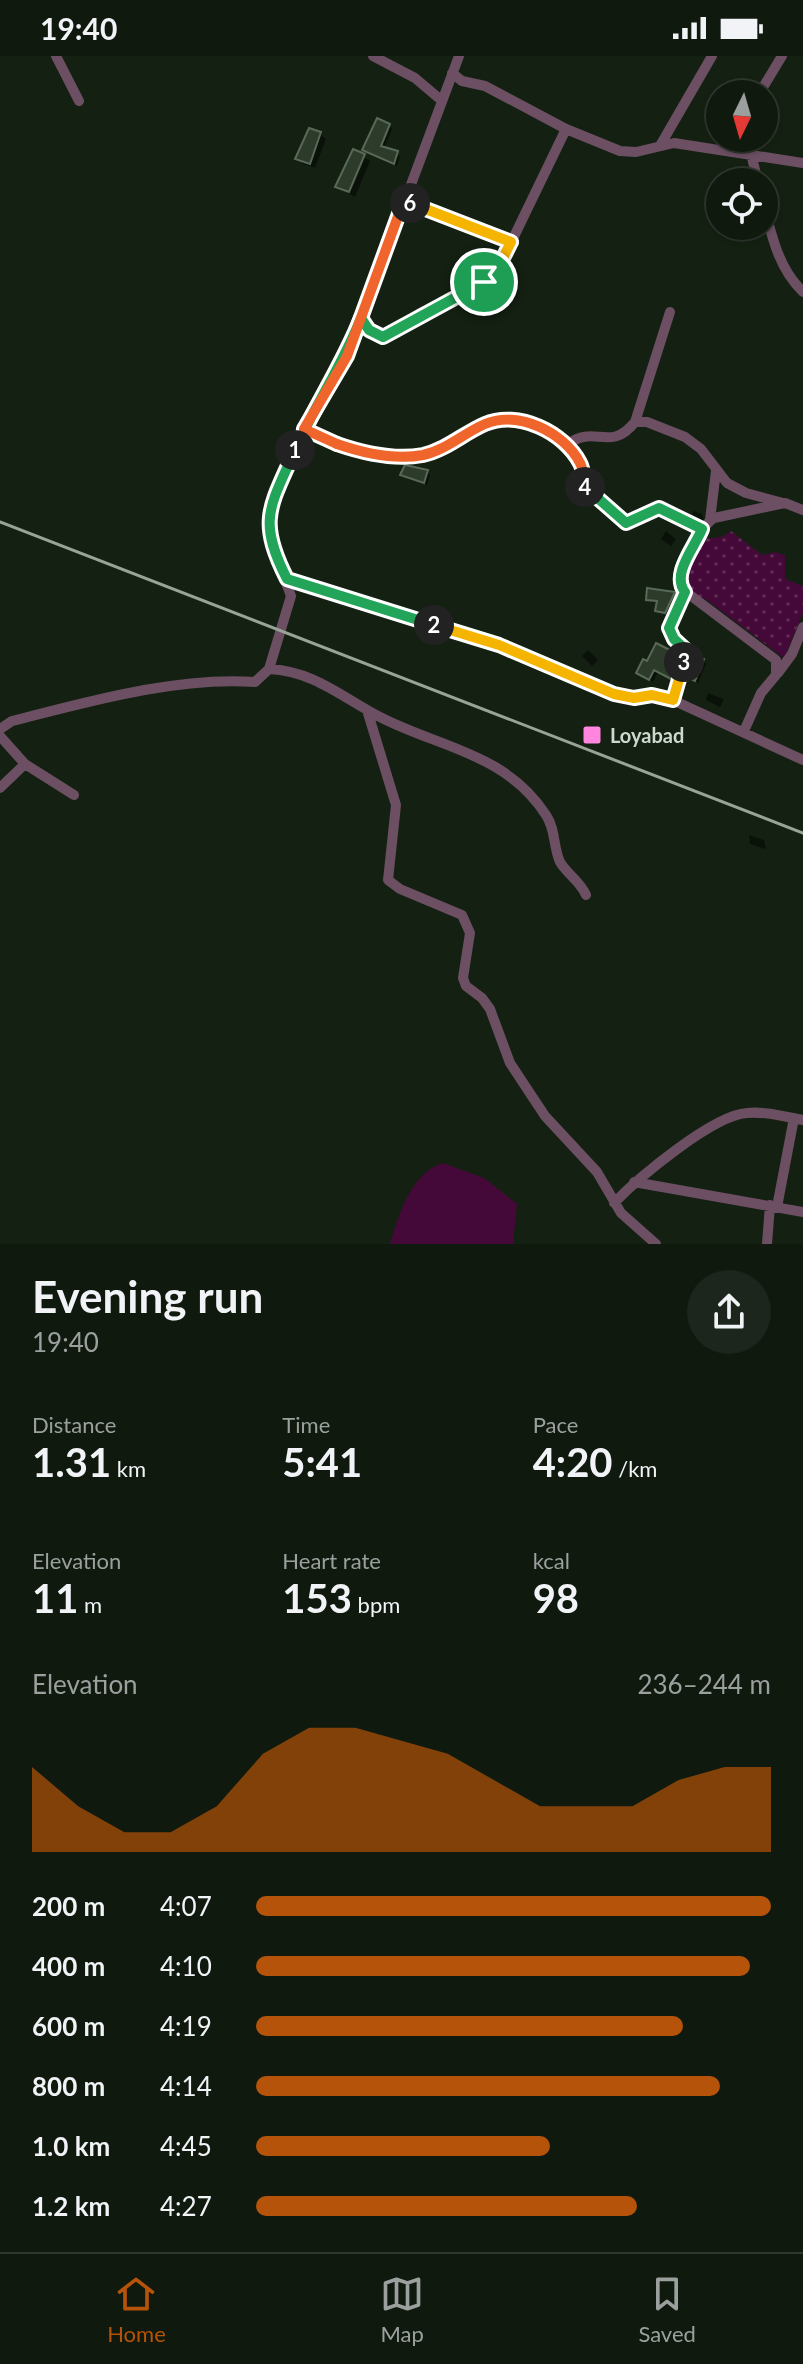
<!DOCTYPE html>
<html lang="en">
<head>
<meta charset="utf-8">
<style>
	:root { --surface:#0f190e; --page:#1d261c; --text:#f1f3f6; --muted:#9ba09e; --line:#2f382e; --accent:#b45309 }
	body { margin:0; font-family:Lato,sans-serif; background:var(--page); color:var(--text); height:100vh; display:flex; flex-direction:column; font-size:30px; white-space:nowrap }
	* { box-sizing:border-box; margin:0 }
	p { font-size:26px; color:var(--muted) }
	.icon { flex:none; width:44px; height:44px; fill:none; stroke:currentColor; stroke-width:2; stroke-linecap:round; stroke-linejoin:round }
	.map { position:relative; height:1188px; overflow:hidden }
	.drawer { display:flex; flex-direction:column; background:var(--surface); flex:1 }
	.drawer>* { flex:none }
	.needle { width:52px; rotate:185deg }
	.controls { position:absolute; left:706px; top:24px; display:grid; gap:16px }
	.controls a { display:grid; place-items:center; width:72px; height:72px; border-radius:50%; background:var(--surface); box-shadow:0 2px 6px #0004,0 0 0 2px var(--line); font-size:40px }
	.pin { position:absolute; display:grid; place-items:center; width:68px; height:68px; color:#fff; margin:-34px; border:4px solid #fff; border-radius:50%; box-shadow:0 2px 8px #0007 }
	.km { position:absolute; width:40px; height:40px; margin:-20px; border-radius:50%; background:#222; color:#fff; font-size:22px; line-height:40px; text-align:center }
	.round { display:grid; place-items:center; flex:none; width:84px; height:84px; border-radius:42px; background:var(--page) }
	.headline { display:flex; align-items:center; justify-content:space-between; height:136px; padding:0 32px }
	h1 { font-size:44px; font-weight:700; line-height:60px }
	.metrics { display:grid; grid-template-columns:repeat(3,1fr); gap:12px; height:136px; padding:8px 32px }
	.metrics div { display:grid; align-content:center }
	.metrics b { font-size:40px; font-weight:700 }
	.metrics small { font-size:22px; font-weight:400 }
	.metrics p { font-size:22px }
	.chart { height:224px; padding:16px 32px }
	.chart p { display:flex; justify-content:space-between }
	.chart svg { width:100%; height:144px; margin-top:8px; fill:var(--accent); opacity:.7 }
	ul { padding:0 32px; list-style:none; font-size:26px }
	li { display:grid; grid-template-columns:128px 96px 1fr; align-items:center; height:60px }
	li i { height:20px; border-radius:10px; background:var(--accent) }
	.status { display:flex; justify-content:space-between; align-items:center; height:56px; padding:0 40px; background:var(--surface); direction:ltr }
	.status svg { height:22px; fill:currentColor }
	.tab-bar { display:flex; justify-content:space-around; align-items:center; height:112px; border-top:2px solid var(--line); background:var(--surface); font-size:22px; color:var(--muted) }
	.tab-bar a { display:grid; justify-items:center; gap:4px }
	.tab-bar .selected { color:var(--accent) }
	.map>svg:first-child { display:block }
	.grass { fill:url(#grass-dots) }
	.park { fill:#440938 }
	.shadow { fill:#0007 }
	.building { fill:#2d3b2a; stroke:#596957; stroke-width:2 }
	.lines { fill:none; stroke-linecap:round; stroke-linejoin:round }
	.minor { stroke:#6c4f63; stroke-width:10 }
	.rail { stroke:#99a397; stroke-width:3 }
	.split-1-casing { stroke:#fff; stroke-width:16 }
	.split-2-casing { stroke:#fff; stroke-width:16 }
	.split-3-casing { stroke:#fff; stroke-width:16 }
	.split-4-casing { stroke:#fff; stroke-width:16 }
	.split-5-casing { stroke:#fff; stroke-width:16 }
	.split-6-casing { stroke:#fff; stroke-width:16 }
	.split-7-casing { stroke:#fff; stroke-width:16 }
	.split-1 { stroke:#22a559; stroke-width:10 }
	.split-2 { stroke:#22a559; stroke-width:10 }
	.split-3 { stroke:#f5b400; stroke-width:10 }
	.split-4 { stroke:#22a559; stroke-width:10 }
	.split-5 { stroke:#f0652b; stroke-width:10 }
	.split-6 { stroke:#f0652b; stroke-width:10 }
	.split-7 { stroke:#f5b400; stroke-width:10 }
	.poi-dot { fill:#ff85df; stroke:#142112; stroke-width:3 }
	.labels { text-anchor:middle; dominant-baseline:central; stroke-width:7; stroke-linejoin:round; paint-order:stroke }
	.poi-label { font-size:20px; font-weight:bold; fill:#cfd8ce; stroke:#142112; text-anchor:start }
</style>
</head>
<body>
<div class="status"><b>19:40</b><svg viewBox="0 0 49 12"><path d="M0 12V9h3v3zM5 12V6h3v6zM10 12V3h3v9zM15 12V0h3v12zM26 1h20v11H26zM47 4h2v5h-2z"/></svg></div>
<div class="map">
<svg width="803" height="1188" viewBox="0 0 803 1188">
	<defs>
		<pattern id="grass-dots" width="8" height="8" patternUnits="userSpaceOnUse" patternTransform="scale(2)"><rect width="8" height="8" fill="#440938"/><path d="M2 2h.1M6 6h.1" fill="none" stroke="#5e2c54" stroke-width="1.8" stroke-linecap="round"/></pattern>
	</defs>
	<rect width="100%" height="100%" fill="#142112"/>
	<path class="grass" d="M731 475 762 499 775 496 785 499V523L803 530V557L784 602 707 544 685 534 686 519 703 483 722 481Z"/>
	<path class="park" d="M443 1107 484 1122 517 1148 513 1188H390C399 1158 411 1117 443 1107Z"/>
	<path class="shadow" d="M389 69 392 73 384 93 400 100 397 110 364 94Z
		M320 78 326 83 315 112 303 108 298 103Z
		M354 96 370 105 355 141 338 131Z
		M427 416 430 419 427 429 403 419Z
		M694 455 702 458 704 465 692 458Z
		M666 475 676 483 671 490 661 483Z
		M674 538 677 541 668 559 657 554 659 547 648 543Z
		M588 594 598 604 592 610 582 600Z
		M677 599 680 603 674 625 658 616 653 626 638 617 648 608Z
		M703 605 706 608 698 627 690 621Z
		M708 637 724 643 720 651 706 644Z
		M749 779 764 784 766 793 750 788Z"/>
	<path class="building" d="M377 62 390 68 381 90 398 95 394 108 362 94Z
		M309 72 321 76 310 108 295 103Z
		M353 93 365 98 349 136 335 131Z
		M405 409 428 414 424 427 400 419Z
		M647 532 675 536 665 557 655 555 657 545 646 544Z
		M656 587 678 598 671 623 654 614 649 624 636 617 643 603 647 605Z
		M694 599 704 603 695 625 688 622Z"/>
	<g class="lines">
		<path class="minor" d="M56 0 79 45
			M373 0 415 22 441 44
			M452 17 462 25 485 30 566 73 620 95 636 96 674 87 803 107
			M759 38 782 0
			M661 88 712 0
			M751 98 758 126
			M404 144 511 186
			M764 150C772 181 779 213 803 236
			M361 262 376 279H390L420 257 473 233 491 220 506 197 566 73
			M635 366 670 256
			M304 373C340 390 382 406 422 399 446 395 465 375 488 367 520 355 568 377 581 408 584 415 583 425 585 432L626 467 659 452 702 473
			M568 388C595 368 610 397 635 366H647L685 381 701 393 727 427 746 437 783 447
			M710 464 716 415
			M287 523 499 589 614 638 666 641 803 704
			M269 613C314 615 343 642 380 661 440 692 506 697 546 759 556 774 553 791 560 806 567 818 580 825 586 839
			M778 617 792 598 803 571
			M673 644 687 595 674 583 669 572 685 536
			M367 654 396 749 388 824 400 833 462 859 470 877 463 922 466 930 482 942 490 953 510 1007 545 1060 597 1116 621 1157 656 1188
			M0 673 12 665C87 646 178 620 255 626L269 613 291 540 269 481 268 461 274 442 308 362 347 300 459 0
			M744 675 761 637 776 619V604L682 533C677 517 699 471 714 462L785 447 803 454
			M0 680 25 708 74 739
			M0 732 25 708
			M634 1126 803 1156
			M614 1147C638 1122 713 1059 747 1057 766 1055 785 1061 803 1064
			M777 1151 794 1062
			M767 1188 770 1149"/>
		<path class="rail" d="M0 466 803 777"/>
	</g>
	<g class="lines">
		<g class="split-1-casing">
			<path id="split-1" d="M295 394C315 349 343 308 361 262L369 274 383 281 484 226"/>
		</g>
		<g class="split-2-casing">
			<path id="split-2" d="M295 394C270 451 257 464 287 523L434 569"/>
		</g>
		<g class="split-3-casing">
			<path id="split-3" d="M434 569 499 589 614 638 634 642 652 639 673 644 684 606"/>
		</g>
		<g class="split-4-casing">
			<path id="split-4" d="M585 431 626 467 659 452 702 473C695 491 671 518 685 536L669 572 674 583 687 595 684 606"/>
		</g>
		<g class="split-5-casing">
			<path id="split-5" d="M337 388C363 397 396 404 423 399 446 394 464 377 485 368 518 354 564 376 580 407 584 414 583 423 585 431"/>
		</g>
		<g class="split-6-casing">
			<path id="split-6" d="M337 388 304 373 347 300 404 144 410 147"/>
		</g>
		<g class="split-7-casing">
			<path id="split-7" d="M410 147 511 186 499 210 484 226"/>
		</g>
		<use href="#split-1" class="split-1"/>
		<use href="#split-2" class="split-2"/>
		<use href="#split-3" class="split-3"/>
		<use href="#split-4" class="split-4"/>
		<use href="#split-5" class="split-5"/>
		<use href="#split-6" class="split-6"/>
		<use href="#split-7" class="split-7"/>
	</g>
	<rect class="poi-dot" x="582" y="669" width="20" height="20" rx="4"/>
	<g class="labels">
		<g class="poi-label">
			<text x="610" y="679">Loyabad</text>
		</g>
	</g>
</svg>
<div class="controls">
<a><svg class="needle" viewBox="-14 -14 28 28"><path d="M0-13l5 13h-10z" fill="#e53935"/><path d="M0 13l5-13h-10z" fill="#9ba09e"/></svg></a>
<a><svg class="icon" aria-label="locate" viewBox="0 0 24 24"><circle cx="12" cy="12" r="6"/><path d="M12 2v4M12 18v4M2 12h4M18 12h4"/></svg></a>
</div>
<div class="pin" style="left:484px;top:226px;background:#1e9e55"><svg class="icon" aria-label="arrive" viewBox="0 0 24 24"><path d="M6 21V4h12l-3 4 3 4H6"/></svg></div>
<b class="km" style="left:295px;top:394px">1</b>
<b class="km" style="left:434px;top:569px">2</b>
<b class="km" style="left:684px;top:606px">3</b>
<b class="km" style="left:585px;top:431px">4</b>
<b class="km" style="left:410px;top:147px">6</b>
</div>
<section class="drawer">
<div class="headline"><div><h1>Evening run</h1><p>19:40</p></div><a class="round"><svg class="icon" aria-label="share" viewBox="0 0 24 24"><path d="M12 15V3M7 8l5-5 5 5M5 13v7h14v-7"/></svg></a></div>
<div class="metrics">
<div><p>Distance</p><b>1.31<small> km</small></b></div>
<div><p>Time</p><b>5:41</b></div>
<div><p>Pace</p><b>4:20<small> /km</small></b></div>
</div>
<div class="metrics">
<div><p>Elevation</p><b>11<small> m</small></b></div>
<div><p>Heart rate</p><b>153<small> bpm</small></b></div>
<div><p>kcal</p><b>98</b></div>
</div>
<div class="chart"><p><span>Elevation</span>236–244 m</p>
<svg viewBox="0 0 160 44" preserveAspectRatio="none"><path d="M0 44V18L10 30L20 38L30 38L40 30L50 14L60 6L70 6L80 10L90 14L100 22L110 30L120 30L130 30L140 22L150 18L160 18V44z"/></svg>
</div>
<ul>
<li><b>200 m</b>4:07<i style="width:100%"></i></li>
<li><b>400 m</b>4:10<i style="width:96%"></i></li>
<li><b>600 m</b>4:19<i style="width:83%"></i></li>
<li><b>800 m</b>4:14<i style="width:90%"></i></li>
<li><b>1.0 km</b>4:45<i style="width:57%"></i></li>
<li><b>1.2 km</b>4:27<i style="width:74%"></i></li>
</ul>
</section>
<nav class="tab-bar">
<a class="selected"><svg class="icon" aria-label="home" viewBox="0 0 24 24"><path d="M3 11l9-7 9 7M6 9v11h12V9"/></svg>Home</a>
<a><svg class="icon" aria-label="map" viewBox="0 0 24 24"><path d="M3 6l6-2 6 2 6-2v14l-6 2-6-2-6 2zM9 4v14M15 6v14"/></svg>Map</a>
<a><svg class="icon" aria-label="saved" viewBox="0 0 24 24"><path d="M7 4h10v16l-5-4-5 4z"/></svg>Saved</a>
</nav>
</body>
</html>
